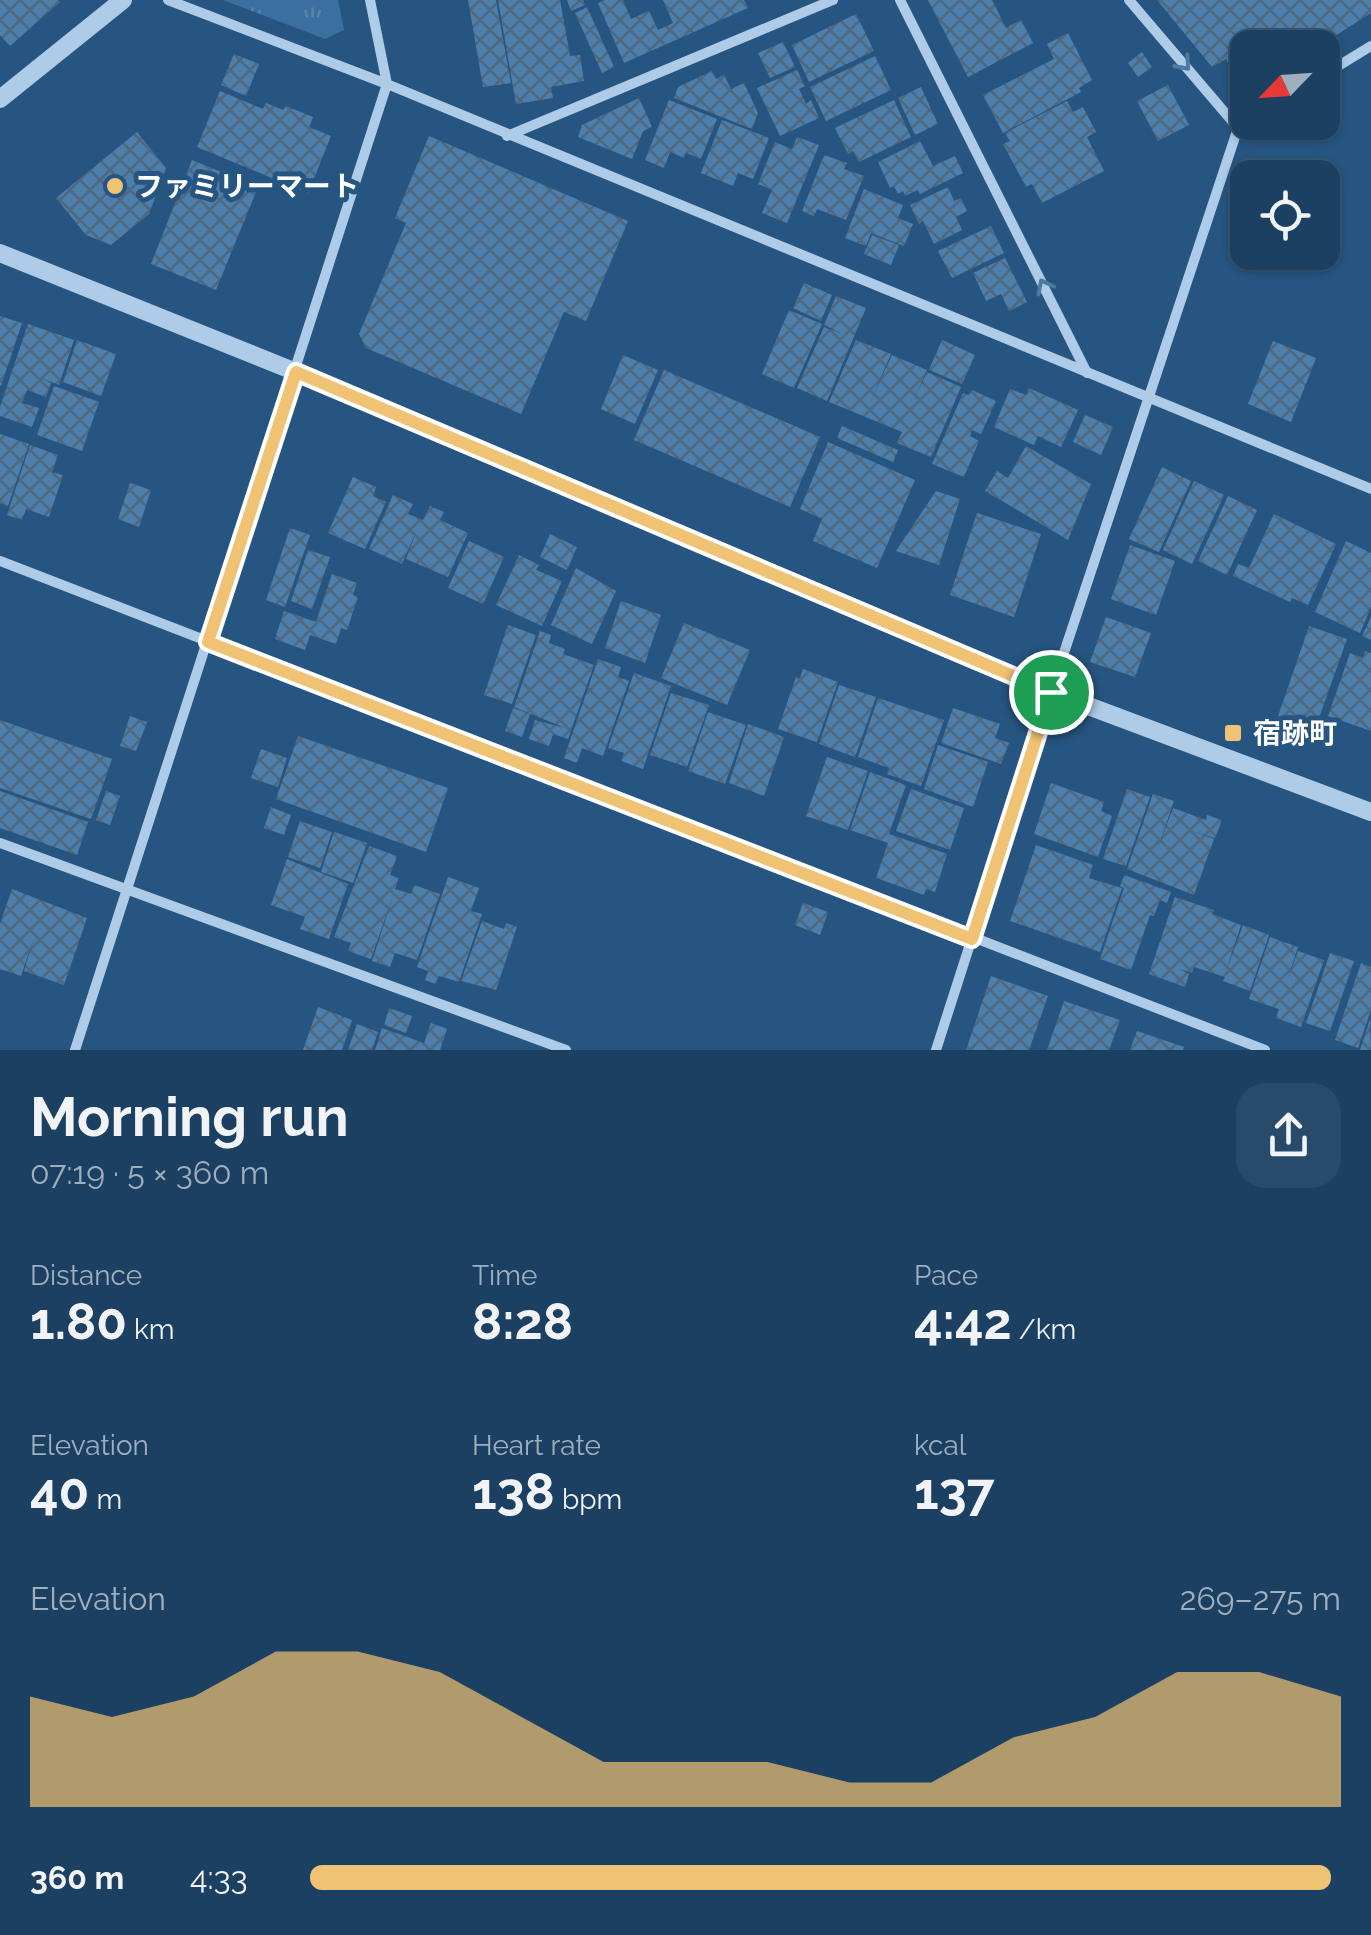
<!DOCTYPE html>
<html lang="en">
<head>
<meta charset="utf-8">
<style>
	:root { --surface:#1c4062; --page:#294b6b; --text:#f1f3f6; --muted:#a0afbe; --line:#3a5977; --accent:#f0c273 }
	body { margin:0; font-family:Raleway,"Noto Sans JP",sans-serif; background:var(--page); color:var(--text); height:100vh; display:flex; flex-direction:column; font-size:38px; white-space:nowrap }
	* { box-sizing:border-box; margin:0 }
	p { font-size:32px; color:var(--muted) }
	.icon { flex:none; width:55px; height:55px; fill:none; stroke:currentColor; stroke-width:2; stroke-linecap:round; stroke-linejoin:round }
	.map { position:relative; height:1050px; overflow:hidden }
	.details { display:flex; flex-direction:column; background:var(--surface); flex:1 }
	.details>* { flex:none }
	.needle { width:65px; rotate:245deg }
	.controls { position:absolute; left:1230px; top:30px; display:grid; gap:20px }
	.controls a { display:grid; place-items:center; width:110px; height:110px; border-radius:20px; background:var(--surface); box-shadow:0 2px 8px #0004,0 0 0 2px var(--line); font-size:50px }
	.pin { position:absolute; display:grid; place-items:center; width:85px; height:85px; color:#fff; margin:-42px; border:5px solid #fff; border-radius:50%; box-shadow:0 2px 10px #0007 }
	.round { display:grid; place-items:center; flex:none; width:105px; height:105px; border-radius:30px; background:var(--page) }
	.summary { display:flex; align-items:center; justify-content:space-between; height:170px; padding:0 30px }
	h1 { font-size:55px; font-weight:700; line-height:75px }
	.metrics { display:grid; grid-template-columns:repeat(3,1fr); gap:15px; height:170px; padding:10px 30px }
	.metrics div { display:grid; align-content:center }
	.metrics b { font-size:50px; font-weight:700 }
	.metrics small { font-size:28px; font-weight:400 }
	.metrics p { font-size:28px }
	.chart { height:280px; padding:20px 30px }
	.chart p { display:flex; justify-content:space-between }
	.chart svg { width:100%; height:180px; margin-top:10px; fill:var(--accent); opacity:.7 }
	ul { padding:0 30px; list-style:none; font-size:32px }
	li { display:grid; grid-template-columns:160px 120px 1fr; align-items:center; height:75px }
	li i { height:25px; border-radius:12px; background:var(--accent) }
	.map>svg:first-child { display:block }
	.park { fill:url(#park-tufts) }
	.building { fill:url(#building-cross-hatch) }
	.lines { fill:none; stroke-linecap:round; stroke-linejoin:round }
	.minor { stroke:#aecce7; stroke-width:10 }
	.tertiary { stroke:#aecce7; stroke-width:18 }
	.oneway { stroke:#4f79a0 }
	.route-casing { stroke:#fff; stroke-width:20 }
	.route { stroke:#f0c273; stroke-width:12 }
	.poi-dot { fill:#f0c273; stroke:#265582; stroke-width:4 }
	.labels { text-anchor:middle; dominant-baseline:central; stroke-width:10; stroke-linejoin:round; paint-order:stroke }
	.poi-label { font-size:28px; font-weight:bold; fill:#fff; stroke:#265582; text-anchor:start }
</style>
</head>
<body>
<div class="map">
<svg width="1371" height="1050" viewBox="0 0 1371 1050">
	<defs>
		<pattern id="park-tufts" width="24" height="20" patternUnits="userSpaceOnUse" patternTransform="scale(2.5)"><rect width="24" height="20" fill="#3a6f9f"/><path d="M3 7l-1-3M5 7V3M7 7l1-3M15 17l-1-3M17 17v-4M19 17l1-3" fill="none" stroke="#5885ad"/></pattern>
		<pattern id="building-cross-hatch" width="8" height="8" patternUnits="userSpaceOnUse" patternTransform="scale(2.5)"><rect width="8" height="8" fill="#4e7faa"/><path d="M0 0l8 8M0 8l8-8" fill="none" stroke="#4d6880"/></pattern>
	</defs>
	<rect width="100%" height="100%" fill="#265582"/>
	<path class="park" d="M223 0H338L344 30 325 39Z"/>
	<path class="building" d="M0 0H58L60 2 10 46 0 35Z
		M468 0H496L511 83 483 87Z
		M498 0H560L570 56 580 55 584 81 551 87 553 98 516 104Z
		M567 0H583L585 5 571 11Z
		M605 0H623L631 19 649 11 658 30 673 23 663 0H744L748 8 624 63 598 3Z
		M928 0H992L1006 28 1021 20 1033 43 968 77Z
		M1157 0H1371V13L1316 48H1248V93L1226 59 1212 67Z
		M587 7 614 67 602 73 575 13Z
		M856 14 874 51 809 82 792 45Z
		M1068 33 1092 80 1079 88 1081 92 1003 133 983 95 1054 59 1047 44Z
		M783 42 795 67 770 78 758 53Z
		M1142 52 1152 67 1138 77 1128 63Z
		M234 54 259 64 246 96 221 85Z
		M875 56 891 90 826 121 810 87Z
		M797 70 805 86 799 89 806 104 811 100 819 118 780 136 757 88Z
		M712 71 716 79 724 75 731 89 744 83 758 113 752 129 674 98 678 87Z
		M1168 85 1189 125 1158 141 1137 101Z
		M921 87 938 124 915 135 898 98Z
		M220 91 263 109 266 103 283 110 286 106 313 117 309 127 331 136 308 193 197 147Z
		M639 98 652 127 643 131 632 159 578 137 582 125Z
		M669 100 717 119 701 159 686 153 684 158 670 152 664 168 645 160Z
		M894 100 911 137 859 162 853 151 848 154 835 128Z
		M1067 101 1073 112 1083 107 1096 132 1087 137 1104 171 1042 203 1032 184 1026 187 1003 144 1010 141 1005 133Z
		M722 120 769 138 753 179 738 173 733 186 701 173Z
		M137 132 166 168 149 214 111 245 86 235 56 198Z
		M429 136 628 221 586 321 564 312 521 414 366 348 359 334 406 223 395 218Z
		M797 137 819 145 787 223 762 213 772 190 758 184 775 142 792 149Z
		M920 141 933 166 955 156 963 173 920 194 918 190 905 196 903 191 898 194 894 186 890 188 878 162Z
		M824 155 847 163 844 169 864 176 846 220 817 209 814 216 802 211Z
		M192 160 258 187 216 290 151 264Z
		M948 187 954 201 961 198 967 211 956 217 962 230 934 244 923 221 919 224 910 205Z
		M864 189 903 205 898 218 913 224 904 246 871 233 866 246 845 238Z
		M991 226 1004 253 952 278 938 251Z
		M872 235 899 245 891 265 864 254Z
		M1005 258 1027 302 1009 311 1001 294 986 301 973 273Z
		M804 283 832 295 821 321 793 308Z
		M836 296 866 308 827 401 797 388 824 327 843 334 824 325Z
		M789 310 822 324 794 388 762 374Z
		M0 316 22 323 1 386H0Z
		M28 324 74 340 59 385 41 378 51 383 46 397 27 390 22 403 39 408 32 427 0 416V407Z
		M77 340 116 354 101 396 63 382Z
		M856 340 891 354 871 400 892 355 927 370 912 404 927 372 961 387 931 457 897 443 902 432 829 402Z
		M942 340 975 355 962 384 929 370Z
		M1273 341 1316 358 1291 422 1248 404Z
		M623 355 658 370 635 424 601 409Z
		M664 370 820 437 790 507 634 440Z
		M54 386 99 402 82 451 37 435Z
		M1029 388 1078 410 1061 447 1038 436 1034 445 994 427 1010 389 1026 395Z
		M972 390 996 401 981 434 972 430 970 436 979 441 964 477 932 464 963 393 969 395Z
		M1085 415 1113 427 1101 455 1073 442Z
		M842 426 898 450 893 462 837 438Z
		M0 434 29 444 8 506 0 503Z
		M828 442 915 480 877 568 813 541 822 519 800 509Z
		M30 445 58 455 52 472 63 475 49 517 26 509 22 520 7 515Z
		M1026 446 1091 484 1068 540 985 491 997 471 1008 478Z
		M1162 467 1191 481 1159 552 1129 539Z
		M353 477 376 487 373 496 386 502 365 549 328 533Z
		M1194 481 1224 495 1192 564 1163 550Z
		M130 483 151 490 139 527 118 519Z
		M936 491 960 499 939 565 896 551Z
		M393 495 413 504 408 514 423 520 430 506 444 512 440 520 468 533 448 577 406 559 417 530 402 564 369 549Z
		M1228 496 1257 510 1227 575 1198 561Z
		M977 513 1041 534 1014 617 950 595Z
		M1274 514 1336 544 1308 605 1292 598 1290 602 1233 576 1238 564 1249 568Z
		M290 528 310 535 285 607 266 600Z
		M550 534 577 547 567 570 540 557Z
		M469 541 504 557 483 604 448 588Z
		M1346 541 1371 553V607L1360 633 1315 612Z
		M1130 545 1175 561 1156 615 1111 599Z
		M308 550 330 557 312 609 291 601Z
		M519 555 539 565 536 570 562 581 542 626 496 605Z
		M576 568 616 591 592 644 551 625Z
		M332 574 357 583 353 595 358 597 347 630 341 628 336 644 310 635 305 650 275 639 284 611 316 622Z
		M621 601 661 615 645 663 605 648Z
		M1106 617 1151 633 1135 677 1090 662Z
		M1371 617V640L1362 636Z
		M684 623 750 650 727 705 661 678Z
		M508 625 536 635 512 704 484 695Z
		M1309 626 1347 639 1313 735 1276 722Z
		M540 631 551 635 549 643 565 649 563 654 594 665 568 739 553 734 549 746 529 739 535 720 565 728 514 707Z
		M1365 651 1371 653V731L1328 716 1350 653 1363 658Z
		M598 659 621 667 618 677 629 681 603 756 582 748 577 763 564 758Z
		M803 669 838 682 817 742 778 729 796 677 800 678Z
		M634 673 671 686 643 769 621 761 624 753 608 748Z
		M839 685 876 697 855 757 819 744Z
		M671 693 709 705 687 767 650 755Z
		M878 698 944 720 921 786 887 774 889 768 858 757Z
		M513 708 530 714 522 737 505 731Z
		M953 708 1000 724 995 738 1009 743 1001 764 941 743Z
		M708 712 746 725 725 784 688 771Z
		M130 716 147 722 136 751 120 746Z
		M0 720 112 759 91 819 0 788Z
		M748 724 784 737 764 796 729 783Z
		M298 736 448 788 426 852 276 799Z
		M938 745 988 762 973 807 924 789Z
		M261 749 287 758 278 787 251 778Z
		M827 757 868 771 848 830 806 816Z
		M870 772 906 785 889 834 947 854 935 892 926 889 924 895 876 878 888 843 850 830Z
		M1051 783 1104 802 1101 811 1112 816 1098 857 1034 834Z
		M911 789 964 808 950 850 896 831Z
		M1127 789 1150 797 1126 866 1103 859Z
		M0 791 88 822 77 855 0 828Z
		M106 791 120 796 110 825 96 820Z
		M1153 794 1174 801 1157 851 1173 808 1206 820 1207 815 1222 820 1215 838 1192 831 1214 839 1194 895 1127 869Z
		M271 807 291 815 284 835 264 828Z
		M300 821 332 832 320 868 288 857Z
		M334 832 367 843 353 883 321 872Z
		M1036 845 1093 865 1089 878 1122 888 1100 952 1010 921Z
		M369 846 397 856 390 875 399 878 395 889 411 894 414 885 440 894 417 960 395 953 390 967 372 961 394 893 371 959 348 951 351 943 334 937Z
		M287 859 348 884 329 939 300 929 305 917 271 905Z
		M1124 875 1171 892 1167 903 1160 900 1154 916 1150 915 1131 970 1100 959 1124 888 1120 886Z
		M448 877 479 888 471 911 482 914 459 982 439 976 435 984 425 980 428 971 417 967Z
		M12 889 87 918 64 985 24 971 34 938 21 976 0 969V924Z
		M1175 897 1214 910 1212 914 1241 925 1225 974 1243 925 1269 935 1250 991 1223 981 1225 977 1194 967 1192 973 1179 969 1189 974 1185 987 1149 974Z
		M803 903 828 912 820 935 795 925Z
		M482 921 504 929 506 923 517 927 496 990 461 981Z
		M1270 937 1298 947 1287 981 1298 951 1324 960 1301 1027 1276 1018 1279 1009 1249 999Z
		M1330 953 1354 961 1330 1031 1306 1023Z
		M1361 963 1371 967V1010L1358 1048 1335 1040Z
		M991 976 1048 996 1029 1050H966Z
		M1064 1001 1120 1020 1109 1050H1047Z
		M318 1007 352 1020 342 1050H303Z
		M389 1008 412 1016 406 1033 384 1025Z
		M1370 1019 1371 1050H1360Z
		M431 1023 447 1029 440 1050H375L382 1028 424 1043Z
		M357 1024 378 1032 372 1050H348Z
		M1137 1031 1184 1047 1183 1050H1130Z"/>
	<g class="lines">
		<path class="minor" d="M168 0 387 84 1371 489
			M900 0 1087 373
			M1129 0 1238 128
			M1322 76 1371 46
			M507 136 833 0
			M0 561 1265 1050
			M0 843 566 1050
			M75 1050 387 84 370 0
			M936 1050 1051 692 1238 128 1248 122"/>
		<path class="tertiary" d="M0 99 123 0
			M0 253 296 372 1051 692 1371 812"/>
	</g>
	<defs><path id="oneway-chevron" d="M-2-3.5L2.5 0L-2 3.5" fill="none" stroke-width="1.6" stroke-linecap="round" stroke-linejoin="round" transform="scale(2.5)"/></defs>
	<g class="oneway">
		<use href="#oneway-chevron" transform="translate(1184 64) rotate(49)"/>
		<use href="#oneway-chevron" transform="translate(1044 286) rotate(-117)"/>
	</g>
	<g class="lines">
		<g class="route-casing">
			<path id="route" d="M296 372 1051 692 972 939 208 642Z"/>
		</g>
		<use href="#route" class="route"/>
	</g>
	<g class="poi-dot">
		<circle cx="115" cy="186" r="10"/>
		<rect x="1223" y="723" width="20" height="20" rx="5"/>
	</g>
	<g class="labels">
		<g class="poi-label">
			<text x="135" y="186">ファミリーマート</text>
			<text x="1253" y="733">宿跡町</text>
		</g>
	</g>
</svg>
<div class="controls">
<a><svg class="needle" viewBox="-14 -14 28 28"><path d="M0-13l5 13h-10z" fill="#e53935"/><path d="M0 13l5-13h-10z" fill="#a0afbe"/></svg></a>
<a><svg class="icon" aria-label="locate" viewBox="0 0 24 24"><circle cx="12" cy="12" r="6"/><path d="M12 2v4M12 18v4M2 12h4M18 12h4"/></svg></a>
</div>
<div class="pin" style="left:1051px;top:692px;background:#1e9e55"><svg class="icon" aria-label="arrive" viewBox="0 0 24 24"><path d="M6 21V4h12l-3 4 3 4H6"/></svg></div>
</div>
<section class="details">
<div class="summary"><div><h1>Morning run</h1><p>07:19 · 5 × 360 m</p></div><a class="round"><svg class="icon" aria-label="share" viewBox="0 0 24 24"><path d="M12 15V3M7 8l5-5 5 5M5 13v7h14v-7"/></svg></a></div>
<div class="metrics">
<div><p>Distance</p><b>1.80<small> km</small></b></div>
<div><p>Time</p><b>8:28</b></div>
<div><p>Pace</p><b>4:42<small> /km</small></b></div>
</div>
<div class="metrics">
<div><p>Elevation</p><b>40<small> m</small></b></div>
<div><p>Heart rate</p><b>138<small> bpm</small></b></div>
<div><p>kcal</p><b>137</b></div>
</div>
<div class="chart"><p><span>Elevation</span>269–275 m</p>
<svg viewBox="0 0 160 44" preserveAspectRatio="none"><path d="M0 44V17L10 22L20 17L30 6L40 6L50 11L60 22L70 33L80 33L90 33L100 38L110 38L120 27L130 22L140 11L150 11L160 17V44z"/></svg>
</div>
<ul>
<li><b>360 m</b>4:33<i style="width:99%"></i></li>
</ul>
</section>
</body>
</html>
